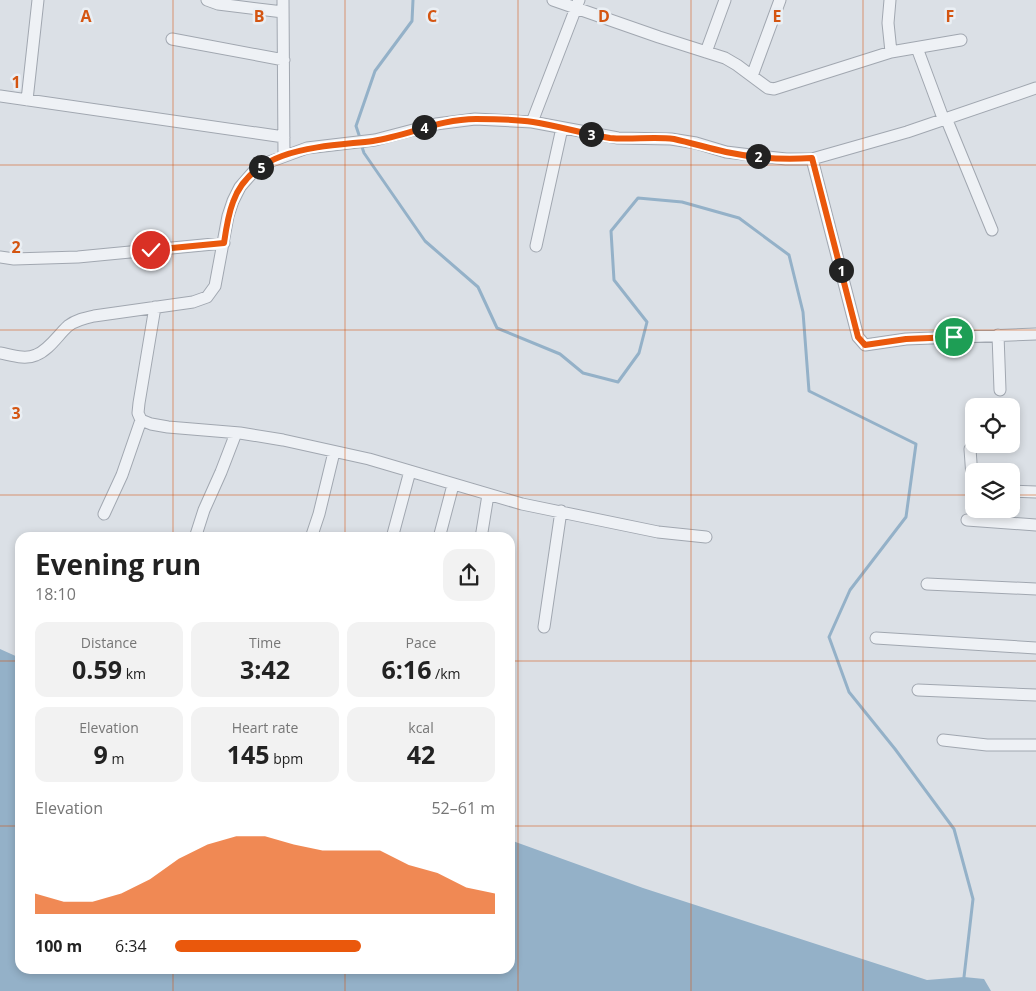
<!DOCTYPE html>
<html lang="en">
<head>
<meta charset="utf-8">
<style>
	:root { --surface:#fff; --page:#f2f2f2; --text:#222; --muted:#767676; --accent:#ea580c }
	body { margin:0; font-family:"Open Sans",sans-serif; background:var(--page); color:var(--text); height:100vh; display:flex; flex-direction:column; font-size:19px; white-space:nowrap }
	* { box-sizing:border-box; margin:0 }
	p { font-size:16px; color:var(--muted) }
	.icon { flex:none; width:28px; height:28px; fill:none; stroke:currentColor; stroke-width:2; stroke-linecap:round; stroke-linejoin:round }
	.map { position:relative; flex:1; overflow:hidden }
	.panel { position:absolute; left:15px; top:532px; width:500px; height:442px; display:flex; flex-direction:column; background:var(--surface); border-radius:15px; box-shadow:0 2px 8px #0003 }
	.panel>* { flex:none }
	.tools { position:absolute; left:965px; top:398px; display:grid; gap:10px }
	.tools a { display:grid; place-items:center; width:55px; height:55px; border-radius:10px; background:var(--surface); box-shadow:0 2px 8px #0003; font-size:25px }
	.pin { position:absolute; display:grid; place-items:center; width:42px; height:42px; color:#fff; margin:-21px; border:2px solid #fff; border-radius:50%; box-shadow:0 1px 5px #0007 }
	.km { position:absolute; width:25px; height:25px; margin:-12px; border-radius:50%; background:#222; color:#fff; font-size:14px; line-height:25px; text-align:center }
	.round { display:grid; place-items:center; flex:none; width:52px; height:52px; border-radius:15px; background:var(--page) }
	.summary { display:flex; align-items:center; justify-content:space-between; height:85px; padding:0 20px }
	h1 { font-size:28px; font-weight:700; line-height:38px }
	.figures { display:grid; grid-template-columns:repeat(3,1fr); gap:8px; height:85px; padding:5px 20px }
	.figures div { display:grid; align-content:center; border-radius:12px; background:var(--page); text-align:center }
	.figures b { font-size:25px; font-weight:700 }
	.figures small { font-size:14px; font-weight:400 }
	.figures p { font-size:14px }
	.chart { height:140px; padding:10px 20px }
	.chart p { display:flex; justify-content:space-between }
	.chart svg { width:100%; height:90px; margin-top:5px; fill:var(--accent); opacity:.7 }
	ul { padding:0 20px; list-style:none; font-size:16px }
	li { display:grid; grid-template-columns:80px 60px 1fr; align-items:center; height:38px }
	li i { height:12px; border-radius:6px; background:var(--accent) }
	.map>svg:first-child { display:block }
	.water { fill:#94b1c8 }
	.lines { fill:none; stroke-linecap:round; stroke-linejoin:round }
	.stream { stroke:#94b1c8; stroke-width:3 }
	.street-casing { stroke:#a1a7b0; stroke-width:13 }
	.street { stroke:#eef1f5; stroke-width:11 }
	.route-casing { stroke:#fff; stroke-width:10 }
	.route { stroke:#ea580c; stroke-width:6 }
	.grid { fill:none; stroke:#d45511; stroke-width:1; stroke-opacity:0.55 }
	.grid-label { font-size:16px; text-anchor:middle; font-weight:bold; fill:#d45511; stroke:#eaeff4; stroke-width:5; stroke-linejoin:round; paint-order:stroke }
</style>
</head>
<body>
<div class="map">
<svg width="1036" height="991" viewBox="0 0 1036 991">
	<rect width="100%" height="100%" fill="#dbe0e6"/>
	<path class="water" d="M0 649 20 658V970H510V840L643 888 927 980 964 977 984 979 991 991H0Z"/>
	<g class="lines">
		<path class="stream" d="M360 138 356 126 375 71 412 21 413 0
			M361 144 364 153 425 241 478 287 497 328 560 354 583 373 618 382 639 353 647 322 614 280 611 231 638 198 682 202 739 218 789 255 803 312 809 391 916 444 906 517 850 590 829 637 849 692 895 749 954 829 973 899 964 977"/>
		<g class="street-casing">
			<path id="street" d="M207 0 218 4 283 12
				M283 0 284 156
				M553 0 659 37 725 58 737 65 768 88 774 89 891 52 961 40
				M890 0 888 23 891 52
				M172 39 284 60
				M917 48 943 118H946L992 230
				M706 52 725 0
				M752 76 780 0
				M0 96 284 137
				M27 100 38 0
				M532 122 579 0
				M812 159 858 337 865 345 906 339 1036 334
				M536 246 562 128
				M0 257 14 259 78 257 224 243
				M155 307 139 403 138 413 141 420 151 424 168 427 240 433 283 440 369 459 522 504 658 532 706 537
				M998 335 1000 390
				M0 353C11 355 25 360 36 355 49 350 58 335 68 326 76 320 85 318 94 316L193 302 207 297 215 286 228 216 233 201 240 187 254 171 269 162 307 148 375 140 436 124 475 119 532 122 618 138 671 139 696 143 726 152 786 159H812L907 132 1036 88
				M970 449 972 477 974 481
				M1011 491 1036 492
				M104 514 122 475 141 420
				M967 520 1036 525
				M195 538 204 510 221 472 236 433
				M311 538 319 514 334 452
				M392 538 410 471
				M439 538 453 485
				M481 538 488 495
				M927 584 1036 589
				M544 627 561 511
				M876 638 1036 648
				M918 690 1036 695
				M943 740 987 745H1036"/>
		</g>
		<use href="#street" class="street"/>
	</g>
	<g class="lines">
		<g class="route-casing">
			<path id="route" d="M151 250 224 243C226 229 228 215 233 202 253 146 324 147 373 141 408 136 439 119 476 119 495 119 514 119 533 122 559 126 584 134 610 138 632 140 654 136 674 139 692 143 708 148 726 152 754 158 784 160 812 158L858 337 865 345 906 339 954 337"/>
		</g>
		<use href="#route" class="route"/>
	</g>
	<path class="grid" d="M173 0V538M345 0V538M518 0V991M691 0V991M863 0V991M0 165H1036M0 330H1036M0 495H974M1011 495H1036M0 661H20M510 661H1036M0 826H20M510 826H1036M173 970V991M345 970V991"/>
	<g class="grid-label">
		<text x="86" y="22">A</text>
		<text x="259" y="22">B</text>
		<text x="432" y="22">C</text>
		<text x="604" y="22">D</text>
		<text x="777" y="22">E</text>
		<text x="950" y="22">F</text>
		<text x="16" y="88">1</text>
		<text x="16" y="253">2</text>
		<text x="16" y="419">3</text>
	</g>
</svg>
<div class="tools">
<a><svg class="icon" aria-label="locate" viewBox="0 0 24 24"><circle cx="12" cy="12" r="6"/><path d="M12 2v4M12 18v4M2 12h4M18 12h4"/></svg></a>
<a><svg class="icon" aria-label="layers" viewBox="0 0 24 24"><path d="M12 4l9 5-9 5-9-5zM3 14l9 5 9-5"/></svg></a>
</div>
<div class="pin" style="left:954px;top:337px;background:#1e9e55"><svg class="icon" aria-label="arrive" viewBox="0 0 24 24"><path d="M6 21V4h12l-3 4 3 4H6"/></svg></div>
<div class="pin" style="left:151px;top:250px;background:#d93025"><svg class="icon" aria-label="check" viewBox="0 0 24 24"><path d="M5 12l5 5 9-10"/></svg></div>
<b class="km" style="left:841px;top:270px">1</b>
<b class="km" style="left:758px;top:156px">2</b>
<b class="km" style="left:591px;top:134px">3</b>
<b class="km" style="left:424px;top:127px">4</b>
<b class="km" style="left:261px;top:167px">5</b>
<section class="panel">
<div class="summary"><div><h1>Evening run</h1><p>18:10</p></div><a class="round"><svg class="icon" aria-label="share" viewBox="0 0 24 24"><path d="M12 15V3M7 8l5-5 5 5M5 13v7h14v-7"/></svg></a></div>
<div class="figures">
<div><p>Distance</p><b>0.59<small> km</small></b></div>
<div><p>Time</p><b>3:42</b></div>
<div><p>Pace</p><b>6:16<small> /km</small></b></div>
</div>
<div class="figures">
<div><p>Elevation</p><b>9<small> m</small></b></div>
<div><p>Heart rate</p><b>145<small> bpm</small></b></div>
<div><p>kcal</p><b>42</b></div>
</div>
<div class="chart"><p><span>Elevation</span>52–61 m</p>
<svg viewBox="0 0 160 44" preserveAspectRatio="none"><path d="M0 44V34L10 38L20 38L30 34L40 27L50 17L60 10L70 6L80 6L90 10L100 13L110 13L120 13L130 20L140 24L150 31L160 34V44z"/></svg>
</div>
<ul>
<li><b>100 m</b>6:34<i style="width:58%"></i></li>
</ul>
</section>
</div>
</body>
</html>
